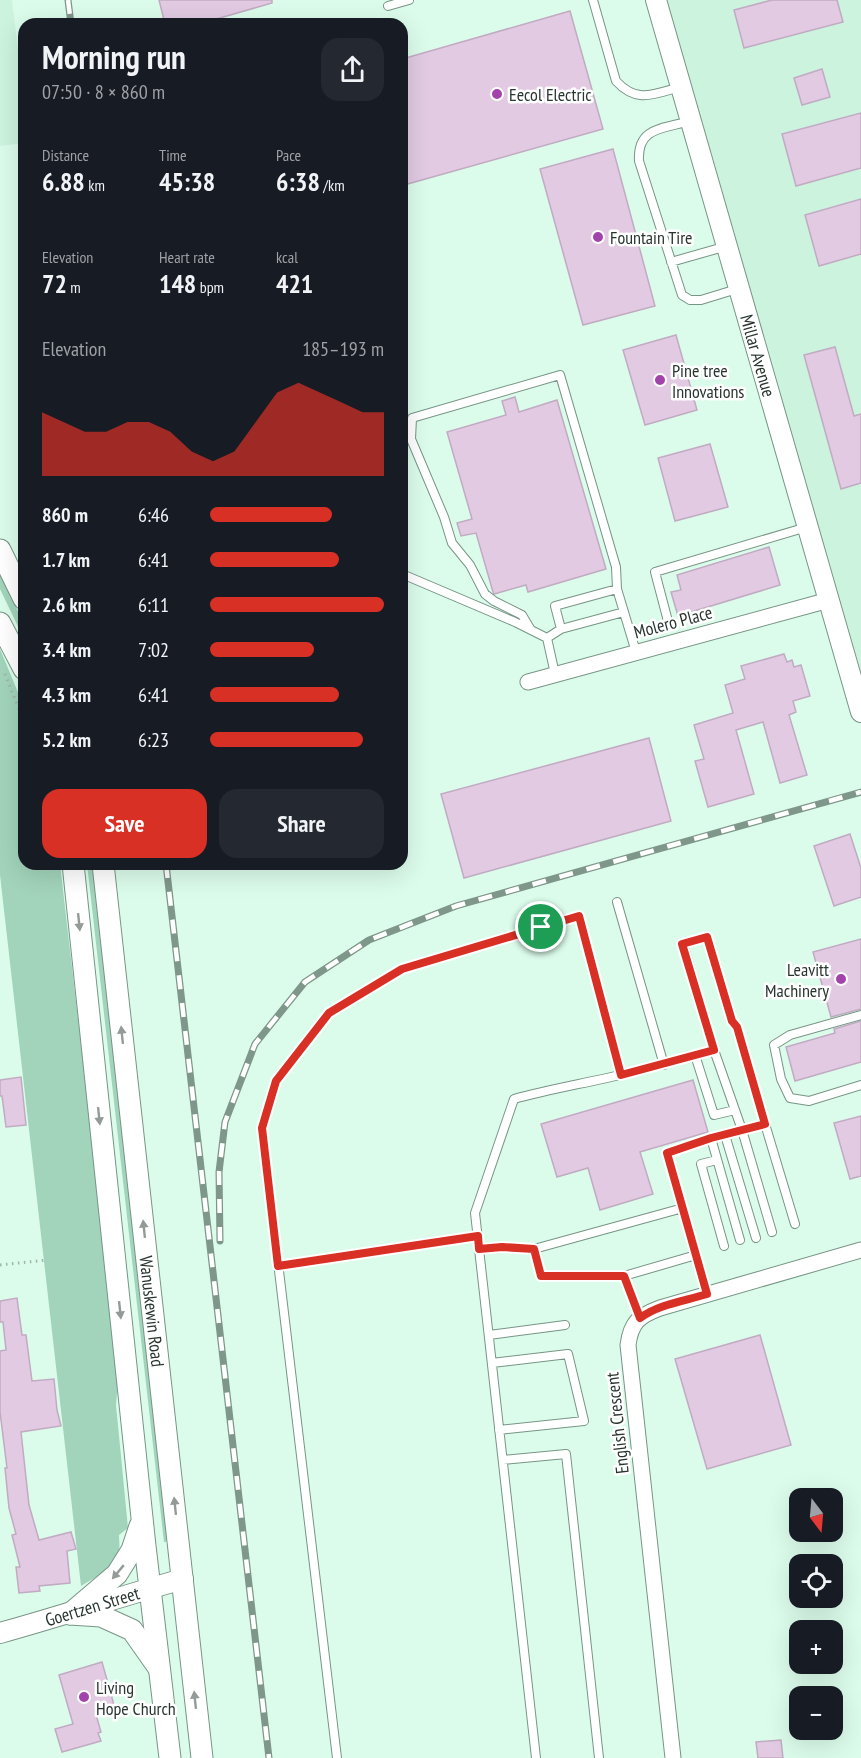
<!DOCTYPE html>
<html lang="en">
<head>
<meta charset="utf-8">
<style>
	:root { --surface:#171b24; --page:#242831; --text:#f1f3f6; --muted:#9ea1a6; --accent:#d93025 }
	body { margin:0; font-family:"PT Sans Narrow",sans-serif; background:var(--page); color:var(--text); height:100vh; display:flex; flex-direction:column; font-size:22px; white-space:nowrap }
	* { box-sizing:border-box; margin:0 }
	p { font-size:20px; color:var(--muted) }
	.icon { flex:none; width:33px; height:33px; fill:none; stroke:currentColor; stroke-width:2; stroke-linecap:round; stroke-linejoin:round }
	.map { position:relative; flex:1; overflow:hidden }
	.side { position:absolute; left:18px; top:18px; width:390px; height:852px; display:flex; flex-direction:column; background:var(--surface); border-radius:18px; box-shadow:0 6px 24px #0002 }
	.side>* { flex:none }
	.needle { width:39px; rotate:164deg }
	.tools { position:absolute; left:789px; top:1488px; display:grid; gap:12px }
	.tools a { display:grid; place-items:center; width:54px; height:54px; border-radius:12px; background:var(--surface); box-shadow:0 6px 24px #0002; font-size:30px }
	.pin { position:absolute; display:grid; place-items:center; width:51px; height:51px; color:#fff; margin:-26px; border:3px solid #fff; border-radius:50%; box-shadow:0 2px 6px #0007 }
	.round { display:grid; place-items:center; flex:none; width:63px; height:63px; border-radius:18px; background:var(--page) }
	.summary { display:flex; align-items:center; justify-content:space-between; height:102px; padding:0 24px }
	h1 { font-size:33px; font-weight:600; line-height:45px }
	.stats { display:grid; grid-template-columns:repeat(3,1fr); gap:9px; height:102px; padding:6px 24px }
	.stats div { display:grid; align-content:center }
	.stats b { font-size:26px; font-weight:600 }
	.stats small { font-size:16px; font-weight:400 }
	.stats p { font-size:16px }
	.chart { height:168px; padding:12px 24px }
	.chart p { display:flex; justify-content:space-between }
	.chart svg { width:100%; height:108px; margin-top:6px; fill:var(--accent); opacity:.7 }
	.cta { display:flex; gap:12px; margin-top:auto; padding:12px 24px }
	.cta a { flex:1; height:69px; border-radius:18px; background:var(--accent); color:#fff; font-size:24px; font-weight:600; line-height:69px; text-align:center }
	.cta a+a { background:var(--page); color:var(--text) }
	ul { padding:0 24px; list-style:none; font-size:20px }
	li { display:grid; grid-template-columns:96px 72px 1fr; align-items:center; height:45px }
	li i { height:15px; border-radius:8px; background:var(--accent) }
	.map>svg:first-child { display:block }
	.built { fill:#cbf3de }
	.green { fill:#a2d4bb }
	.building { fill:#e1cae2; stroke:#c1abc2; stroke-width:1.5 }
	.lines { fill:none; stroke-linecap:round; stroke-linejoin:round }
	.service-casing { stroke:#779586; stroke-width:10 }
	.minor-casing { stroke:#779586; stroke-width:17 }
	.tertiary-casing { stroke:#779586; stroke-width:22 }
	.secondary-casing { stroke:#779586; stroke-width:23 }
	.path { stroke:#9cb5a8; stroke-width:3; stroke-dasharray:1.5 4.5; stroke-linecap:butt }
	.service { stroke:#fff; stroke-width:8 }
	.minor { stroke:#fff; stroke-width:15 }
	.tertiary { stroke:#fff; stroke-width:20 }
	.secondary { stroke:#fff; stroke-width:21 }
	.rail-casing { stroke:#7f968a; stroke-width:7 }
	.rail { stroke:#fff; stroke-width:4.5; stroke-dasharray:14; stroke-linecap:butt }
	.oneway { fill:#949a97 }
	.route-casing { stroke:#fff; stroke-width:12 }
	.route { stroke:#d93025; stroke-width:8 }
	.poi-dot { fill:#a243ab; stroke:#fff; stroke-width:2 }
	.labels { text-anchor:middle; dominant-baseline:central; stroke-width:5; stroke-linejoin:round; paint-order:stroke }
	.poi-label { font-size:18px; fill:#28352f; stroke:#fff; text-anchor:start }
	.street-label { font-size:18px; fill:#28352f; stroke:#fff }
</style>
</head>
<body>
<div class="map">
<svg width="861" height="1758" viewBox="0 0 861 1758">
	<rect width="100%" height="100%" fill="#dcfceb"/>
	<path class="built" d="M0 0H12L24 97V143L0 146Z
		M656 0H861V713Z"/>
	<path class="green" d="M0 574 24 624V639L0 589Z
		M0 649 24 707V864H60L119 1371 116 1405 128 1528 119 1535C119 1540 120 1545 119 1550 117 1567 94 1578 81 1586L0 875Z
		M87 864H93L168 1531 166 1542H164Z"/>
	<path class="building" d="M159 0H272V3L199 24H165Z
		M772 0H837L843 22 744 48 734 10Z
		M570 11 603 129 404 185 402 177V59Z
		M822 69 830 97 802 105 794 78Z
		M861 113V168L796 186 782 134Z
		M613 149 655 306 583 325 540 169Z
		M861 199V254L819 266 805 215Z
		M676 335 697 410 645 425 623 350Z
		M835 347 854 416 861 414V483L841 489 804 355Z
		M515 397 519 412 557 400 606 569 528 592 526 585 494 594 493 592 476 533 461 536 457 523 472 519 447 432 506 415 502 401Z
		M710 444 728 507 675 521 658 458Z
		M769 547 780 585 678 616 671 592 681 590 677 575Z
		M784 654 787 662 792 660 794 667 801 665 810 696 793 701 796 712 789 715 807 775 780 783 763 722 736 730 754 794 708 807 695 761 704 759 694 725 733 713 725 685 745 679 741 666Z
		M649 738 671 821 464 878 441 794Z
		M850 834 861 868V897L834 906 814 846Z
		M861 939V1009L831 1017 813 952Z
		M861 1021V1062L795 1081 786 1047 835 1033 834 1029Z
		M21 1077 26 1125 6 1127 2 1096H0V1080Z
		M693 1080 708 1132 640 1152 653 1194 600 1210 588 1168 557 1177 541 1124Z
		M861 1116V1176L850 1179 834 1123Z
		M17 1298 22 1335H26L32 1381 54 1379 57 1410 61 1426 21 1432 29 1505 39 1540 71 1532 76 1549 67 1551 70 1583 39 1586 40 1591 19 1593 16 1567H20L12 1535 16 1534 9 1508 5 1468H7L0 1412V1351L6 1350 3 1322H0V1301Z
		M760 1335 791 1445 707 1469 675 1359Z
		M102 1662 114 1705 95 1711 101 1732 98 1733 101 1741 62 1752 55 1729 73 1724 59 1675Z
		M781 1740 783 1758H758L756 1742Z"/>
	<g class="lines">
		<g class="service-casing">
			<path id="service" d="M593 0 616 81C637 104 654 94 680 87
				M388 6 409 0
				M690 121C663 129 637 127 639 161L682 295 690 300H701L737 289
				M671 262 727 246
				M402 574 515 622 547 638
				M624 612 561 629 555 606 617 589 636 652
				M669 625 655 572 807 527
				M531 630 522 615 494 601 485 594 470 565 452 543 444 517 411 439 412 418 560 375 616 567 617 589
				M555 674 547 638 561 629
				M617 902 664 1065
				M861 1015 790 1035 774 1045 781 1079 790 1098 809 1101 861 1085
				M714 1050 742 1130 772 1232
				M695 1055 714 1115 735 1110
				M725 1135 756 1238
				M711 1138 740 1240
				M717 1160 701 1164 724 1246
				M479 1249 502 1247 534 1249
				M278 1266 478 1236
				M624 1276 696 1255
				M707 1294 667 1153 711 1138 765 1124 795 1224
				M640 1318 624 1276H541L534 1249 683 1208
				M489 1335 565 1325
				M492 1363 568 1354 584 1421 499 1430
				M503 1460 566 1454 599 1758
				M337 1758 262 1128 276 1081 329 1013 402 969 579 916 621 1075
				M536 1758 475 1213 514 1099C550 1089 587 1083 624 1074 654 1067 684 1058 714 1050L683 944 707 937 732 1021 737 1027 765 1124"/>
		</g>
		<g class="minor-casing">
			<path id="minor" d="M528 682 829 600
				M673 1758 628 1345C631 1322 639 1316 660 1308L861 1250"/>
		</g>
		<g class="tertiary-casing">
			<g id="tertiary">
				<path id="s1" d="M656 0 861 712"/>
				<path id="s2" d="M0 1633C61 1616 122 1596 183 1579"/>
			</g>
		</g>
		<g class="secondary-casing">
			<g id="secondary">
				<path d="M0 550 24 599"/>
				<path d="M0 623 24 669"/>
				<path d="M73 864 145 1546 170 1758"/>
				<path id="s3" d="M103 864 202 1758"/>
				<path d="M70 1614 117 1574 132 1550 140 1526"/>
				<path d="M70 1614 101 1616 132 1630 158 1667"/>
			</g>
		</g>
		<path class="path" d="M5 674 24 722
			M0 1265 47 1260"/>
		<use href="#service" class="service"/>
		<use href="#minor" class="minor"/>
		<use href="#tertiary" class="tertiary"/>
		<use href="#secondary" class="secondary"/>
		<g class="rail-casing">
			<path id="rail" d="M68 0 71 24
				M166 864 269 1758
				M220 1241 219 1172 225 1122 255 1044 305 982 369 940 456 906 861 792"/>
		</g>
		<use href="#rail" class="rail"/>
	</g>
	<defs><path id="oneway-solid" d="M-6-.8H1V-3.2L6.5 0L1 3.2V.8H-6Z" transform="scale(1.5)"/></defs>
	<g class="oneway">
		<use href="#oneway-solid" transform="translate(79 922) rotate(84)"/>
		<use href="#oneway-solid" transform="translate(122 1035) rotate(-96)"/>
		<use href="#oneway-solid" transform="translate(99 1116) rotate(84)"/>
		<use href="#oneway-solid" transform="translate(144 1229) rotate(-96)"/>
		<use href="#oneway-solid" transform="translate(120 1310) rotate(84)"/>
		<use href="#oneway-solid" transform="translate(175 1506) rotate(-96)"/>
		<use href="#oneway-solid" transform="translate(118 1572) rotate(130)"/>
		<use href="#oneway-solid" transform="translate(195 1700) rotate(-96)"/>
	</g>
	<g class="lines">
		<g class="route-casing">
			<path id="route" d="M579 916 621 1075 714 1050 682 944 707 937 732 1021 737 1027 765 1124 711 1138 667 1153 707 1294C685 1301 659 1304 640 1318L624 1276H541L534 1249 502 1247 479 1249 478 1236 278 1266 262 1128 276 1081 329 1013 402 969Z"/>
		</g>
		<use href="#route" class="route"/>
	</g>
	<g class="poi-dot">
		<circle cx="497" cy="94" r="6"/>
		<circle cx="598" cy="237" r="6"/>
		<circle cx="660" cy="380" r="6"/>
		<circle cx="841" cy="979" r="6"/>
		<circle cx="84" cy="1697" r="6"/>
	</g>
	<g class="labels">
		<g class="poi-label">
			<text x="509" y="94">Eecol Electric</text>
			<text x="610" y="237">Fountain Tire</text>
			<text x="672" y="370">Pine tree<tspan x="672" dy="21">Innovations</tspan></text>
			<text x="829" y="969" text-anchor="end">Leavitt<tspan x="829" dy="21">Machinery</tspan></text>
			<text x="96" y="1687">Living<tspan x="96" dy="21">Hope Church</tspan></text>
		</g>
		<g class="street-label">
			<text stroke="none"><textPath href="#s1" startOffset="370">Millar Avenue</textPath></text>
			<text transform="translate(673 622) rotate(-15)">Molero Place</text>
			<text stroke="none"><textPath href="#s3" startOffset="450">Wanuskewin Road</textPath></text>
			<text transform="translate(617 1423) rotate(-96)">English Crescent</text>
			<text stroke="none"><textPath href="#s2" startOffset="96">Goertzen Street</textPath></text>
		</g>
	</g>
</svg>
<div class="tools">
<a><svg class="needle" viewBox="-14 -14 28 28"><path d="M0-13l5 13h-10z" fill="#e53935"/><path d="M0 13l5-13h-10z" fill="#9ea1a6"/></svg></a>
<a><svg class="icon" aria-label="locate" viewBox="0 0 24 24"><circle cx="12" cy="12" r="6"/><path d="M12 2v4M12 18v4M2 12h4M18 12h4"/></svg></a>
<a>+</a>
<a>−</a>
</div>
<div class="pin" style="left:541px;top:927px;background:#1e9e55"><svg class="icon" aria-label="arrive" viewBox="0 0 24 24"><path d="M6 21V4h12l-3 4 3 4H6"/></svg></div>
<section class="side">
<div class="summary"><div><h1>Morning run</h1><p>07:50 · 8 × 860 m</p></div><a class="round"><svg class="icon" aria-label="share" viewBox="0 0 24 24"><path d="M12 15V3M7 8l5-5 5 5M5 13v7h14v-7"/></svg></a></div>
<div class="stats">
<div><p>Distance</p><b>6.88<small> km</small></b></div>
<div><p>Time</p><b>45:38</b></div>
<div><p>Pace</p><b>6:38<small> /km</small></b></div>
</div>
<div class="stats">
<div><p>Elevation</p><b>72<small> m</small></b></div>
<div><p>Heart rate</p><b>148<small> bpm</small></b></div>
<div><p>kcal</p><b>421</b></div>
</div>
<div class="chart"><p><span>Elevation</span>185–193 m</p>
<svg viewBox="0 0 160 44" preserveAspectRatio="none"><path d="M0 44V18L10 22L20 26L30 26L40 22L50 22L60 26L70 34L80 38L90 34L100 22L110 10L120 6L130 10L140 14L150 18L160 18V44z"/></svg>
</div>
<ul>
<li><b>860 m</b>6:46<i style="width:70%"></i></li>
<li><b>1.7 km</b>6:41<i style="width:74%"></i></li>
<li><b>2.6 km</b>6:11<i style="width:100%"></i></li>
<li><b>3.4 km</b>7:02<i style="width:60%"></i></li>
<li><b>4.3 km</b>6:41<i style="width:74%"></i></li>
<li><b>5.2 km</b>6:23<i style="width:88%"></i></li>
</ul>
<div class="cta"><a>Save</a><a>Share</a></div>
</section>
</div>
</body>
</html>
